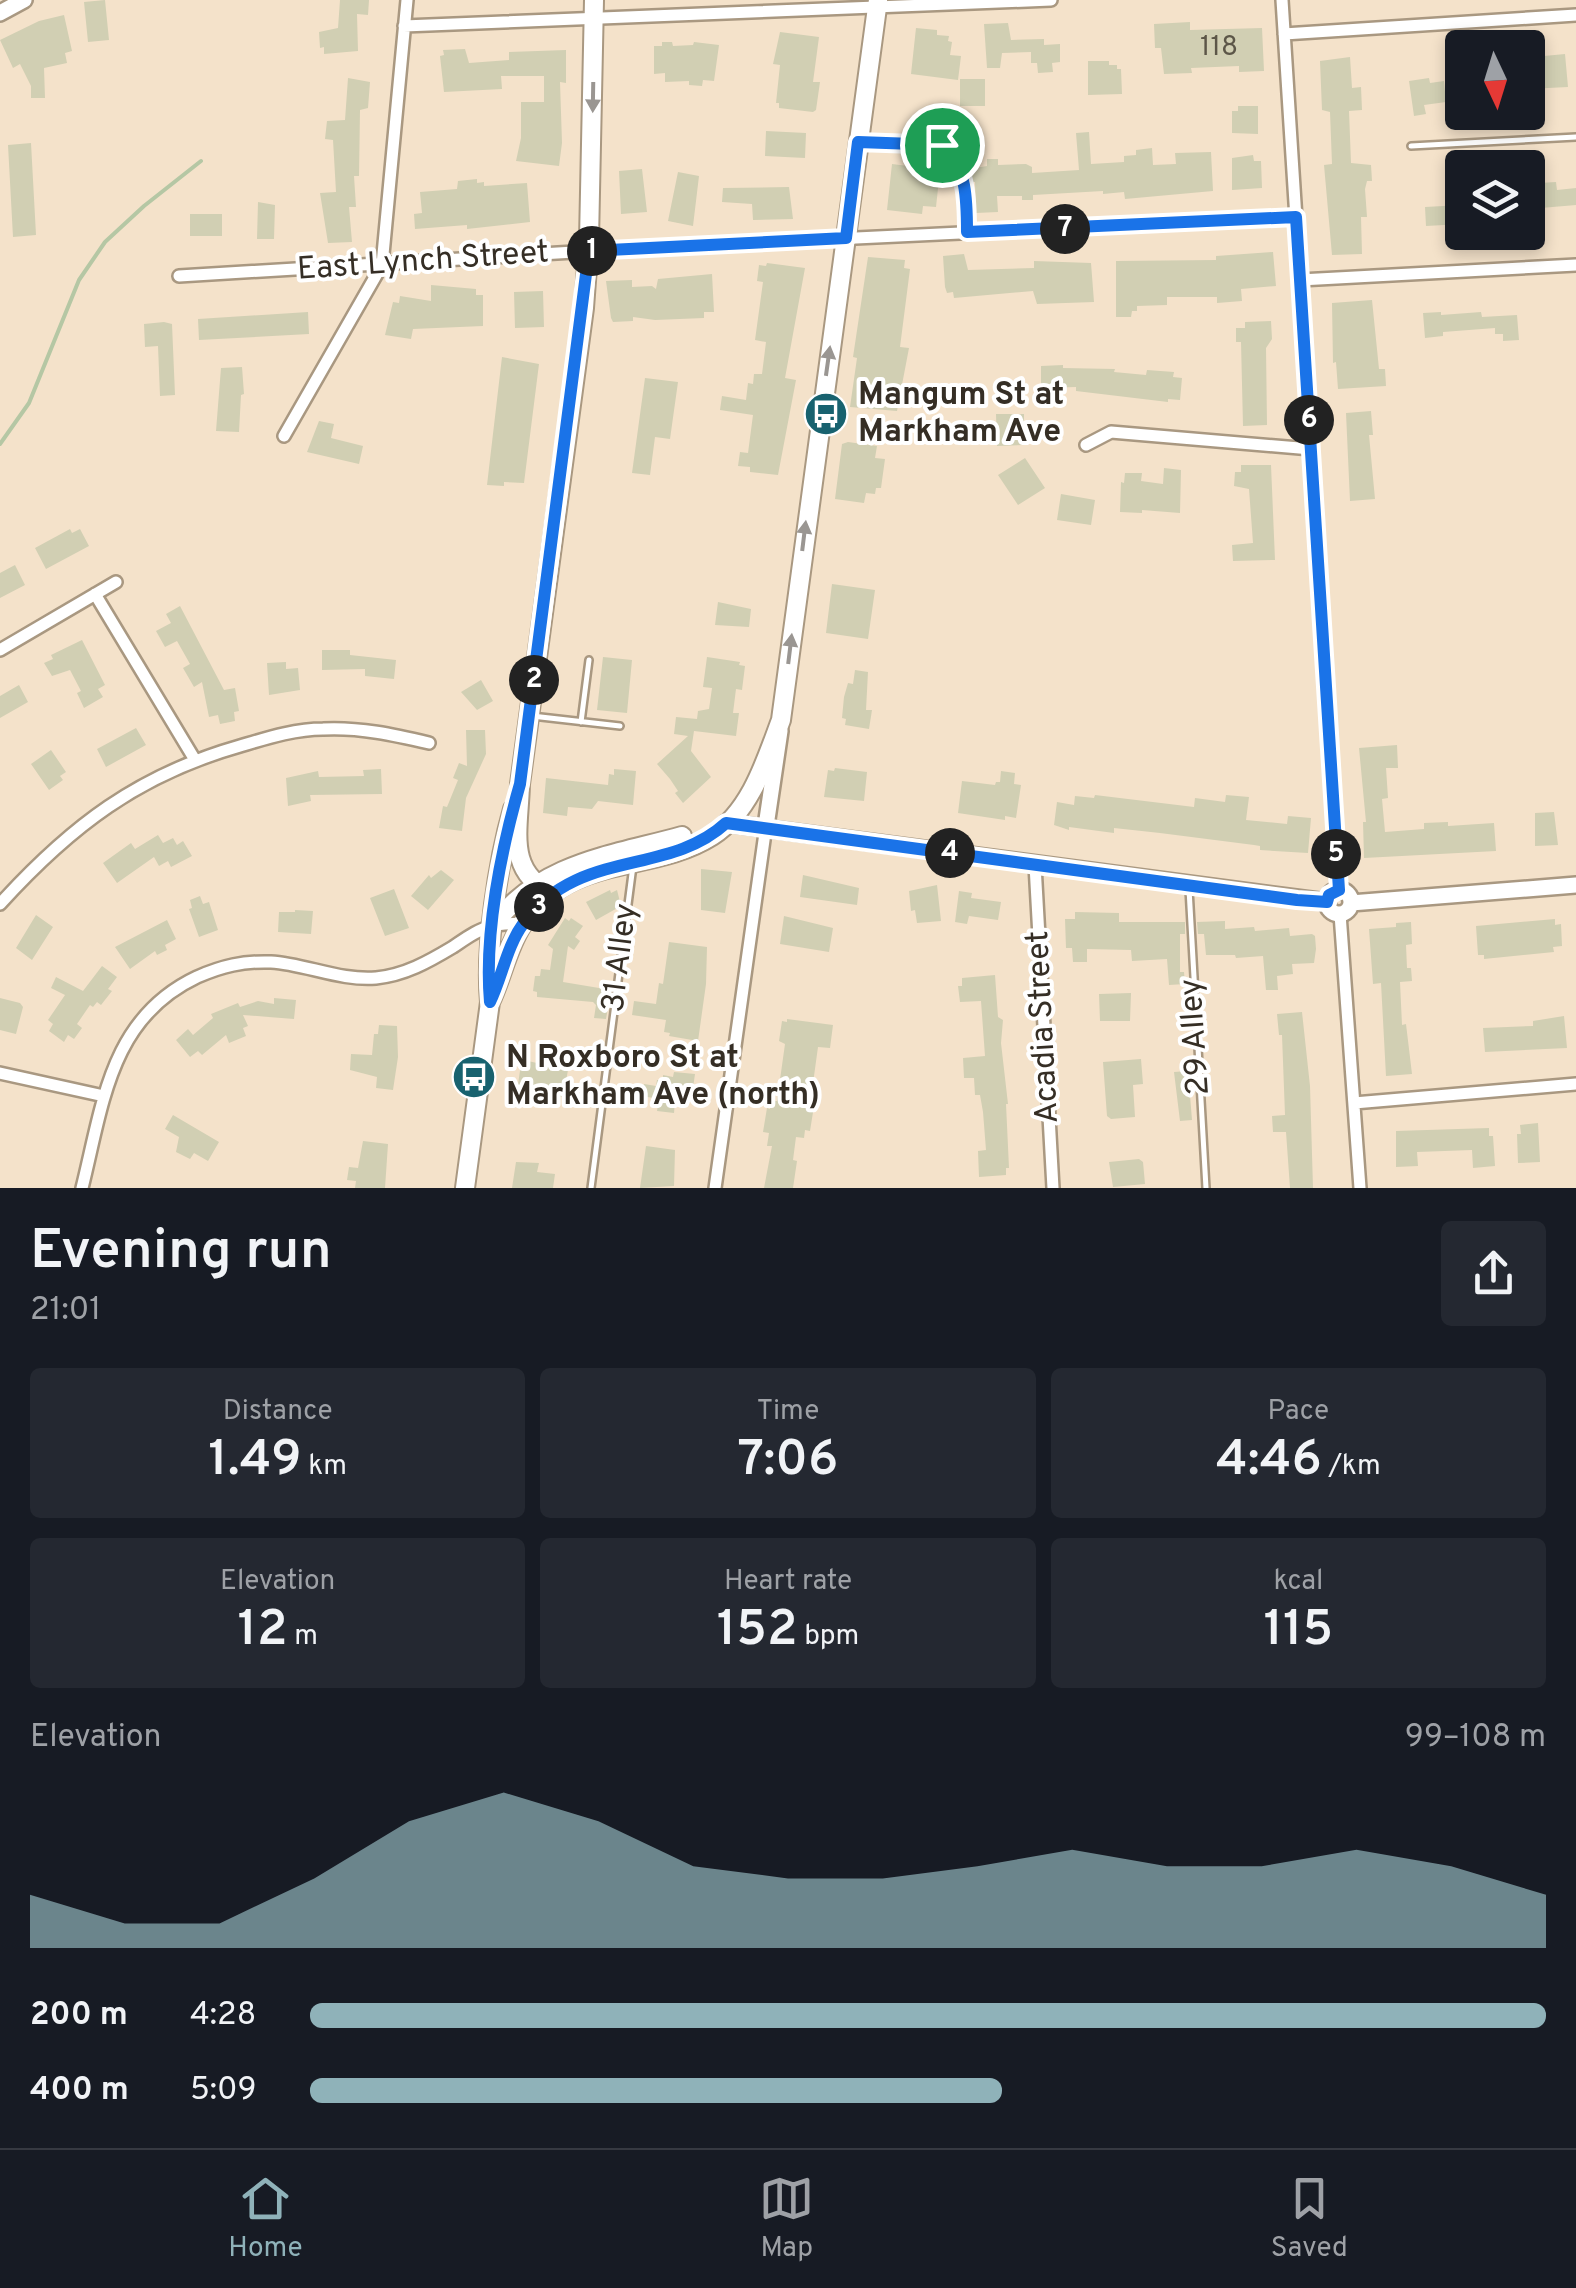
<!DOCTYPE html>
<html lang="en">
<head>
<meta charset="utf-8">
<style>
	:root { --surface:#171b24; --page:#242831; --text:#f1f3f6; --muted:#9ea1a6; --line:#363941; --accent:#8fb2b9 }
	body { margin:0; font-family:Overpass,sans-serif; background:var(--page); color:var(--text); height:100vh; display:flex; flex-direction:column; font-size:38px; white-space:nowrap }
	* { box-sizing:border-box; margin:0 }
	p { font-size:32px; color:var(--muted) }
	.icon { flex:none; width:55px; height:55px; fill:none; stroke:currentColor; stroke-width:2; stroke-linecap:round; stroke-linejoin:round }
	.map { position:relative; height:1188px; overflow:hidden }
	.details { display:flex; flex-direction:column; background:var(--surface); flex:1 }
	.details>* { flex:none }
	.needle { width:65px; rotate:176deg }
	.fabs { position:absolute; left:1445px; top:30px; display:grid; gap:20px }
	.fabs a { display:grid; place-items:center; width:100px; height:100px; border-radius:10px; background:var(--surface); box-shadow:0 5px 15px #0003; font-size:50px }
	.pin { position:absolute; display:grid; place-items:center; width:85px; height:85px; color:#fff; margin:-42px; border:5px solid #fff; border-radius:50%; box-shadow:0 2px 10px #0007 }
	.km { position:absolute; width:50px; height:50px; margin:-25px; border-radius:50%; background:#222; color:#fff; font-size:28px; line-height:50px; text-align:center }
	.round { display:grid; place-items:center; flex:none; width:105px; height:105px; border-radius:10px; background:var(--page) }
	.headline { display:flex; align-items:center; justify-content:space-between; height:170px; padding:0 30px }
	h1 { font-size:55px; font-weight:600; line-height:75px }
	.stats { display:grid; grid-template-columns:repeat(3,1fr); gap:15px; height:170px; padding:10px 30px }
	.stats div { display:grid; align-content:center; border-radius:10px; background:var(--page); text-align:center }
	.stats b { font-size:50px; font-weight:600 }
	.stats small { font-size:28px; font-weight:400 }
	.stats p { font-size:28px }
	.chart { height:280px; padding:20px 30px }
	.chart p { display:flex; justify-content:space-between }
	.chart svg { width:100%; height:180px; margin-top:10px; fill:var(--accent); opacity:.7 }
	ul { padding:0 30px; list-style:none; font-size:32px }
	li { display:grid; grid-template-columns:160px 120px 1fr; align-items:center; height:75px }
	li i { height:25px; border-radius:12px; background:var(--accent) }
	.menu { display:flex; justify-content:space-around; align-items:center; height:140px; border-top:2px solid var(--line); background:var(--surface); font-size:28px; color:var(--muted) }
	.menu a { display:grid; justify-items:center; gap:5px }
	.menu .current { color:var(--accent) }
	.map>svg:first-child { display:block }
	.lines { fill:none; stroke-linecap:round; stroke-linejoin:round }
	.stream { stroke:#b5c7a4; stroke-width:4 }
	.building { fill:#d1cfb3 }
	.lane-casing { stroke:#a99881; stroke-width:10 }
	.street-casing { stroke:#a99881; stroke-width:16 }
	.secondary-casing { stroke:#a99881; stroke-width:20 }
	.primary-casing { stroke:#a99881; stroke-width:22 }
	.lane { stroke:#fff; stroke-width:5 }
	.street { stroke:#fff; stroke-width:11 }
	.secondary { stroke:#fff; stroke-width:15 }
	.primary { stroke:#fff; stroke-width:18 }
	.oneway { fill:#9a9692 }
	.route-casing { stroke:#fff; stroke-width:20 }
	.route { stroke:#1a73e8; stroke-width:12 }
	.labels { text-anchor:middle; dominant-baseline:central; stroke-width:8; stroke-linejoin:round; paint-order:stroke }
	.number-label { font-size:28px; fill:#5c5648 }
	.street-label { font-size:32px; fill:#352e25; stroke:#fff }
	.poi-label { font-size:32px; font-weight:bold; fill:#352e25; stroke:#fff; text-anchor:start }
</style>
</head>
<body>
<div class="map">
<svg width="1576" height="1188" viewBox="0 0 1576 1188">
	<rect width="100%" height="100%" fill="#f4e2ca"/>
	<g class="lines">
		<path class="stream" d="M0 444 29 403 79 280 105 242 144 206 201 161"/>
	</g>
	<path class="building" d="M105 0 109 40 88 42 84 2Z
		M340 0H369L368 15 357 14 358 51 324 54V47L320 48 319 32 338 28Z
		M64 15 72 51 65 53 67 63 44 68 45 98H31V86L20 64 13 68 0 40 39 21Z
		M1190 22V30L1262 28 1264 71 1239 72V66L1191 68 1192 73 1164 74 1161 48H1155L1154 24Z
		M1008 23 1011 40 1044 39V45L1060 44V62L1052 63 1053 72 1038 73 1037 63H1031V52L1002 53 1000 68H987L984 24Z
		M916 28 937 30V35L949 36 948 41 952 42 950 55 961 56 958 80 911 74Z
		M780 32 819 37 813 82H820L816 110 813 112 779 108V103H776L780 65 773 64Z
		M662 42H672L673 46 693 45 694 42 719 45 714 81 703 80 702 86 689 85V81L665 82V73L654 74V46H662Z
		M465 49 469 63 509 60V52L566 50V83L560 82 562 143 559 166 516 161 521 138V102H544V76H501L502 89 444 92 440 56 444 55 443 50Z
		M1565 54 1568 87 1528 89V77L1545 76 1544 56Z
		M1350 57 1352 88 1361 87 1362 110 1349 111 1351 163 1371 165 1372 181H1367L1365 189 1367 217H1361L1362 254 1332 255 1324 165 1332 164 1330 112 1322 110 1320 61Z
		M1088 61H1109V65H1117V69H1121L1122 94 1088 95Z
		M348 78 370 82 368 108 360 110 359 176H354L356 207H349L352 242 328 243 320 193 336 192 333 140 325 139 327 121 345 120Z
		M1429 78 1430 83 1444 81 1446 102 1424 105 1426 114 1414 116 1409 81Z
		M960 79H985V106H960Z
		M1238 106H1258V134L1232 133V111H1238Z
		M766 131 806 133 805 158 765 156Z
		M1089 132 1091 164 1124 162V156L1136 155V150L1152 148 1153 165 1176 164 1175 153 1211 152 1213 191 1125 199 1124 192 1103 194V191L1033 195V200H1022V196H997L998 212 976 213 975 182H970L969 169 987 166V159H998V165L1026 164 1032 167V173L1079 170 1076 133Z
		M31 143 36 235 13 237 8 145Z
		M1253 155 1254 161H1261L1262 188 1232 190V158Z
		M892 164 940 170 936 207 923 206 922 214 887 210Z
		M642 169 647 212 621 214 619 171Z
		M678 172 699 176 693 226 668 221Z
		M477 179V183L484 182V186L527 183 530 222 467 229V225L415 229 414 214 422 213 420 192 457 189 458 181Z
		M1556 182 1557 190 1576 188V205L1541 208 1539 183Z
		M789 187 793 219 753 220 752 204 722 202 723 188Z
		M258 202 275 205 274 239H257Z
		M1462 205V224L1426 226 1425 207Z
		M190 214H222V236H190Z
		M1273 252 1276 286 1241 289 1242 301 1217 303V297H1167V305L1137 306V311H1132L1131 317H1116V261L1216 260V256Z
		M964 254 968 270 1034 268V261L1091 263 1094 302 1037 304 1033 291 954 298 953 292 947 293 945 287 943 256Z
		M868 257 905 260 904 268 910 269 900 347 909 348 897 411 850 407 857 358 853 357Z
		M767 263 805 268 785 378 796 380 778 475 750 472V467L738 466 740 452 748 453 753 415 720 410 722 396 746 400 748 383 753 384 754 374H762L766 342 755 340 763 282 757 281 759 265 766 266Z
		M712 274 714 312H704V318L655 320 633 317V321L613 322 611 318 606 281 632 280V287L652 286 656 289 658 279Z
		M431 285 476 289V295H483V326L413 329 411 339 385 335 393 302 399 303 400 296 431 301Z
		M543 291 544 327 515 328 514 292Z
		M1372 300 1379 369H1385L1386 386 1338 389 1336 362 1333 363 1332 303Z
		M308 312 309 334 199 340 198 319Z
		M1441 312V315L1481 312 1482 317 1517 315 1519 340 1503 341V334H1495V328L1443 332V336L1425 338 1423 313Z
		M1271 321 1272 339 1266 348 1267 425 1243 426 1241 342H1236V328H1245V322Z
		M164 322 172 324 175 395 160 396 158 346 145 347 144 324Z
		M502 357 539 364 524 483 504 482V486L487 485Z
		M1063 365V368L1115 369 1114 372 1146 375 1147 370 1174 372 1173 377 1182 378 1180 400 1168 399V402L1076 391V387L1041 388V366Z
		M242 367 244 394 241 395 239 432 216 431 221 368Z
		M645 378 678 382 670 439 655 437 650 475 632 473Z
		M1371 411 1373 435H1369L1375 499 1350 501 1346 413Z
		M996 414H1024V421H1029V439H1024L1025 445 997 446Z
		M319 421 334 424 331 438 363 446 359 464 307 452Z
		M848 442 877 446 875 458 885 459 881 488H876L875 494 866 493 864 503 835 499 842 444Z
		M1025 458 1045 488 1018 505 998 475Z
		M1241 465H1271L1275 560 1233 561 1232 545 1253 543 1249 489 1234 486 1235 472H1241Z
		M1164 468 1181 470 1180 513 1142 510V513L1120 512 1121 482 1124 483 1125 473H1142L1141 481 1163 484Z
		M1061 494 1095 500 1091 525 1057 520Z
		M70 529 72 533 80 529 89 546 46 569 35 548Z
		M15 565 25 585 0 598V573Z
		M832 584 875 590 868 639 826 633Z
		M718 602 751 609 749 627 715 625Z
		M180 606 224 690 235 688 239 711 234 712 235 721 220 724 218 715 209 717 202 682 194 687 183 668 190 664 177 641 165 647 156 631 171 623 166 614Z
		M82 640 105 685 98 689 103 697 84 708 77 693 81 691 70 670 52 676 44 663 53 659 51 655Z
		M322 650H350V655L396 660 394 679 365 676V669L322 670Z
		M603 657 632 660 627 713 597 710Z
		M707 657 740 662 739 665 745 666 742 690 736 689 733 713H739L736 736 694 731 691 751 711 777 683 803 675 793 678 791 670 779 657 764 688 736 674 734 676 717 697 719 698 711 709 709 712 688 703 687Z
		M286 662V669L298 668 300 690 269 695 267 663Z
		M855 670 868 672 866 710H872L869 729 845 725 846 719 842 718 844 697 848 683 853 684Z
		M481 680 493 701 477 710 461 692Z
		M19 685 28 702 0 718V696Z
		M136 728 146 745 106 767 97 749Z
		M466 730H485L486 754 466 798 462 831 439 828 443 806 447 807 458 780 453 778 459 763 467 766Z
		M1397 745 1398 768H1386L1388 798 1382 799 1385 832 1424 829V823L1448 822V826L1494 823 1496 851 1364 858 1363 822H1366L1359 748Z
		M51 750 66 772 60 776 63 780 49 790 31 764Z
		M835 768 867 772 864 801 824 797 828 770 834 771Z
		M381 769 382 794 310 795 311 801 288 806 286 778 318 771 319 777 364 776 363 770Z
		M614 769 636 771 633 805 598 801 592 809 568 807 567 816 543 813 546 778 608 785 609 774 614 775Z
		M1001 771 1015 773 1014 784 1021 785 1016 818 1005 816V820L958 813 962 781 995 785 996 782H1000Z
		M1095 795 1194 807 1195 798 1225 802 1226 795 1249 797 1246 820 1287 824 1288 816 1311 818 1308 853 1260 850V846L1254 845 1160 833 1114 828V833L1069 827V830L1054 825 1057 802 1074 805 1075 796 1094 798Z
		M1554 812 1558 845 1535 846V813Z
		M158 835 163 843 173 838 177 845 183 841 192 856 171 867 168 861 159 866 154 857 117 883 103 863 131 843 135 849Z
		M701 869 732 872 725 913 701 910Z
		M441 870 454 880 428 910 411 896 429 875 431 878Z
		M803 875 859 888 857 905 800 897Z
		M937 885 941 921 917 923 915 910 911 911 909 891Z
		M394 889 409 928 385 936 370 898Z
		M610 890 611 893 617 890 621 906 596 920 586 902Z
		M959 891 972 893 971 898 1001 902 998 920 969 916 967 924 955 922Z
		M200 896 203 904 209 902 218 930 199 937 189 909 192 908 190 900Z
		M295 910 313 911 311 934 278 932 279 912H295Z
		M1075 912 1119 913V922H1185V934H1180V972H1184L1185 984 1169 985 1167 959 1132 961 1131 950 1087 949V962H1073L1072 948H1066L1065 919H1075Z
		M36 915 53 927 32 960 16 948Z
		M784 916 833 928 829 952 780 944Z
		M565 918 569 921 571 918 583 926 575 937 580 941 574 950 568 946 563 982 611 990 606 1019 594 1018 596 1005 593 1002 537 997V992L533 991 535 976H540L541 969 550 970 553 949 548 945Z
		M1555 919V925L1561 924 1562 946 1553 947 1554 952 1484 959V955H1478L1476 926Z
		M167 920 176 939 165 945 167 950 157 955 155 951 130 969 115 947Z
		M1225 921V929L1254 927 1255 931 1289 928 1290 936 1312 934 1315 936 1316 949 1314 963 1292 964 1293 974 1277 976 1278 990H1266L1263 956 1236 958 1235 955H1206L1204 934H1198L1197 922Z
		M1411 922 1412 944 1406 945 1407 968H1411L1412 981 1400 982 1402 1025 1406 1024 1412 1074 1386 1076 1381 983 1373 984 1369 929 1396 927V923Z
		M669 942 707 947 706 984 698 1041 669 1036 670 1033 664 1032 666 1020 632 1015 634 1001 656 1004 659 983 663 984Z
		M102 966 117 977 108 989 112 991 101 1005 97 1002 93 1007 90 1005 77 1024 82 1028 74 1039 68 1035 64 1042 49 1031 53 1024 48 1020 65 995 51 988 56 977 83 991Z
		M995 975 998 1017 1003 1020 1001 1043 1008 1104H1006L1009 1168H1006V1175L979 1177 978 1151 986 1150 983 1112 980 1095H975L974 1078H964L963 1058 985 1056 981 1001 960 1002 958 986H962V978Z
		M1131 993 1130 1021H1100L1099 994Z
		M0 998 20 1003 23 1007 16 1034 0 1030Z
		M274 998 296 1000 294 1019 243 1015 248 1026 243 1028 246 1036 229 1043 226 1035 202 1055 198 1051 190 1057 176 1040 188 1029 193 1035 213 1018 211 1014 238 1003 240 1007 258 1001 274 1004Z
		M1302 1012 1310 1086 1313 1188H1290L1286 1132H1273L1272 1116 1285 1115 1282 1035H1279L1277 1014Z
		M1564 1016 1567 1048 1485 1052 1483 1028 1533 1026V1021Z
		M787 1019 833 1025 830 1048 818 1047 810 1105 814 1106 810 1131 805 1130 804 1138 796 1137 793 1160 797 1161 793 1188H764L772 1146H767L769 1133 763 1132 767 1108 770 1109 771 1101H777L785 1044 779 1041 782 1021 787 1022Z
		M379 1025 397 1026 398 1057 393 1090 376 1088 377 1077 350 1070 351 1054 372 1055 374 1034H378Z
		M1141 1059 1143 1084 1133 1085 1135 1117 1111 1119 1107 1116 1103 1062Z
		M528 1061 568 1070 563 1097 548 1095 547 1100 522 1096 523 1092 517 1091 521 1064 527 1065Z
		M1188 1071 1192 1120 1180 1121 1174 1072Z
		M674 1072 695 1074 691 1102 675 1101 674 1113 657 1111 659 1099 642 1096 644 1084 656 1086 657 1080H663V1075L673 1077Z
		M173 1115 219 1142 208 1161 194 1153 190 1159 176 1152 179 1137 165 1129Z
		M1538 1123 1540 1162 1518 1163 1517 1134H1521L1520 1125Z
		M1489 1128V1136H1493L1495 1166 1473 1168 1472 1150 1417 1152 1418 1166 1396 1167V1131Z
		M363 1141 388 1144 385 1188H355L356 1181 347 1180 349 1167 358 1168Z
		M646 1146 675 1150 674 1186 640 1188Z
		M1139 1159 1143 1162 1145 1184 1113 1187 1109 1162Z
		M516 1162 539 1163 537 1172 555 1174 553 1188H512Z"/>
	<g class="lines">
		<g class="lane-casing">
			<path id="lane" d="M862 142 942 145C967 163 967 203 967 231
				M1411 146 1576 137
				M532 716 620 726
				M581 722 589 660
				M1189 889 1206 1188
				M591 1188 633 866"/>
		</g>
		<g class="street-casing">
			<path id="street" d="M1282 0 1339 890
				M404 26 1051 0
				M1284 34 1576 15
				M179 276 607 250 1296 217
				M1300 280 1576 265
				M284 436 382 265 407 0
				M1086 445 1111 432 1311 449
				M95 594 195 760
				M0 650 116 582
				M1035 865 1053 1188
				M0 904C71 826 138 775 240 746 267 738 295 729 323 729 359 727 395 735 429 743
				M1340 914 1360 1188
				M0 1073 104 1096
				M1354 1103 1576 1084
				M82 1188C103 1104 110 1018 197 977 222 966 243 961 271 962 305 964 341 981 376 978 405 975 428 962 453 947 465 939 478 929 493 926 502 923 513 924 523 923
				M715 1188 766 826"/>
		</g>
		<g class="secondary-casing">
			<path id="secondary" d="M0 13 24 0
				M726 823 1327 902
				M766 826 780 731
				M1327 902a12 12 0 1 1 24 0a12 12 0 1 1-24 0Z
				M1351 903 1576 885"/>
		</g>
		<g class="primary-casing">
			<path id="primary" d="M553 894C505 871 519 830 520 784L584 308 589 240 594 0
				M493 925C542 862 611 856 682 836
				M490 1002C502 977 507 948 522 925 572 851 650 875 712 836 751 811 766 760 781 720L878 0
				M465 1188 490 1002C485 947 498 862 513 809"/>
		</g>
		<use href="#lane" class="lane"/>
		<use href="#street" class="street"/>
		<use href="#secondary" class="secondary"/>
		<use href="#primary" class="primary"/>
	</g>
	<defs><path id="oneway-solid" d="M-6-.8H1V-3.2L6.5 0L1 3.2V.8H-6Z" transform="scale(2.5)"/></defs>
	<g class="oneway">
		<use href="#oneway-solid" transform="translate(593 97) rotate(91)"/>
		<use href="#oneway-solid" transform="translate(828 361) rotate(-82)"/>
		<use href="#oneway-solid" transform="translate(804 536) rotate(-83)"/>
		<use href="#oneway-solid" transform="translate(790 649) rotate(-83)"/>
	</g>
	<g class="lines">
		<g class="route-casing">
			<path id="route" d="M858 142 942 145C967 163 967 204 967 232L1296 217 1339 890 1329 895 1327 902 1297 900 726 823C667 877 578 847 523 924 507 946 502 977 490 1002 484 934 501 850 520 784L589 251 846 238Z"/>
		</g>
		<use href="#route" class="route"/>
	</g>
	<defs>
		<g id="bus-disc" transform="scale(2.25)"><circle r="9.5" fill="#18626f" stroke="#fff"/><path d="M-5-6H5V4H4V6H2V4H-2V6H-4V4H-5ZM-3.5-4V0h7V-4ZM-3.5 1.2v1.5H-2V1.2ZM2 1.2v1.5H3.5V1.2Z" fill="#fff"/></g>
	</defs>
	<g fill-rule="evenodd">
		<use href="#bus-disc" x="826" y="414"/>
		<use href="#bus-disc" x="474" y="1077"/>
	</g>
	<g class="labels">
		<g class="number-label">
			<text x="1219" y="48">118</text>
		</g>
		<g class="street-label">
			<text transform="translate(423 262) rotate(-4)">East Lynch Street</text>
			<text transform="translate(621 958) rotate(-83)">31 Alley</text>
			<text transform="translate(1044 1027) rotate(-93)">Acadia Street</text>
			<text transform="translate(1196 1037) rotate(-94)">29 Alley</text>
		</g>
		<g class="poi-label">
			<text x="858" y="396">Mangum St at<tspan x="858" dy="37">Markham Ave</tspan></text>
			<text x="506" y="1059">N Roxboro St at<tspan x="506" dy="37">Markham Ave (north)</tspan></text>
		</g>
	</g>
</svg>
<div class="fabs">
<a><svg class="needle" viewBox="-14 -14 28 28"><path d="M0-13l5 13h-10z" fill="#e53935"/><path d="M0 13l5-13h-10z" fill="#9ea1a6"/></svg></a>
<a><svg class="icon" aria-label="layers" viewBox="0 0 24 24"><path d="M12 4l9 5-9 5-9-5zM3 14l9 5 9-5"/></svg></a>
</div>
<div class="pin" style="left:942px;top:145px;background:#1e9e55"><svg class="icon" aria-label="arrive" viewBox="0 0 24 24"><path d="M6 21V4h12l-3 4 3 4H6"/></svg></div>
<b class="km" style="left:592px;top:251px">1</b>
<b class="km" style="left:534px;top:680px">2</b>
<b class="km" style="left:539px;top:907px">3</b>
<b class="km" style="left:950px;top:853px">4</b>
<b class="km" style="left:1336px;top:854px">5</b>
<b class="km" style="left:1309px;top:420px">6</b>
<b class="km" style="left:1065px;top:229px">7</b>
</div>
<section class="details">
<div class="headline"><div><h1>Evening run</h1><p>21:01</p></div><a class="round"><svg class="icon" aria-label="share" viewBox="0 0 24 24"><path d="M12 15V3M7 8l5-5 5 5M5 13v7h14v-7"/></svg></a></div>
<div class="stats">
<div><p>Distance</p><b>1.49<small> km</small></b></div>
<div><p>Time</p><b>7:06</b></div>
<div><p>Pace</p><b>4:46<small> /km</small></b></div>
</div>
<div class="stats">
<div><p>Elevation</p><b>12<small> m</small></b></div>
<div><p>Heart rate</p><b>152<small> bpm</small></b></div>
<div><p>kcal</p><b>115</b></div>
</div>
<div class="chart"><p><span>Elevation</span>99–108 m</p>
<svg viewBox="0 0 160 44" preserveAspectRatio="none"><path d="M0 44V31L10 38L20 38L30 27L40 13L50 6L60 13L70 24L80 27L90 27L100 24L110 20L120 24L130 24L140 20L150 24L160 31V44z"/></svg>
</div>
<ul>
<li><b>200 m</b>4:28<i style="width:100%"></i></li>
<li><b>400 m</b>5:09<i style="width:56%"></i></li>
</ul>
</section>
<nav class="menu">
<a class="current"><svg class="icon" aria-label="home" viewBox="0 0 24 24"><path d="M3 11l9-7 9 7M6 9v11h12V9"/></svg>Home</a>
<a><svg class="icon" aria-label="map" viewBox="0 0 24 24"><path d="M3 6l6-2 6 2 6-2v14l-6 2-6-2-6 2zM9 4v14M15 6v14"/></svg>Map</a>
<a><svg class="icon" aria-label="saved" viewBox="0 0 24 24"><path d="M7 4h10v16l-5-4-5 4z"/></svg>Saved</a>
</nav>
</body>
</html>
